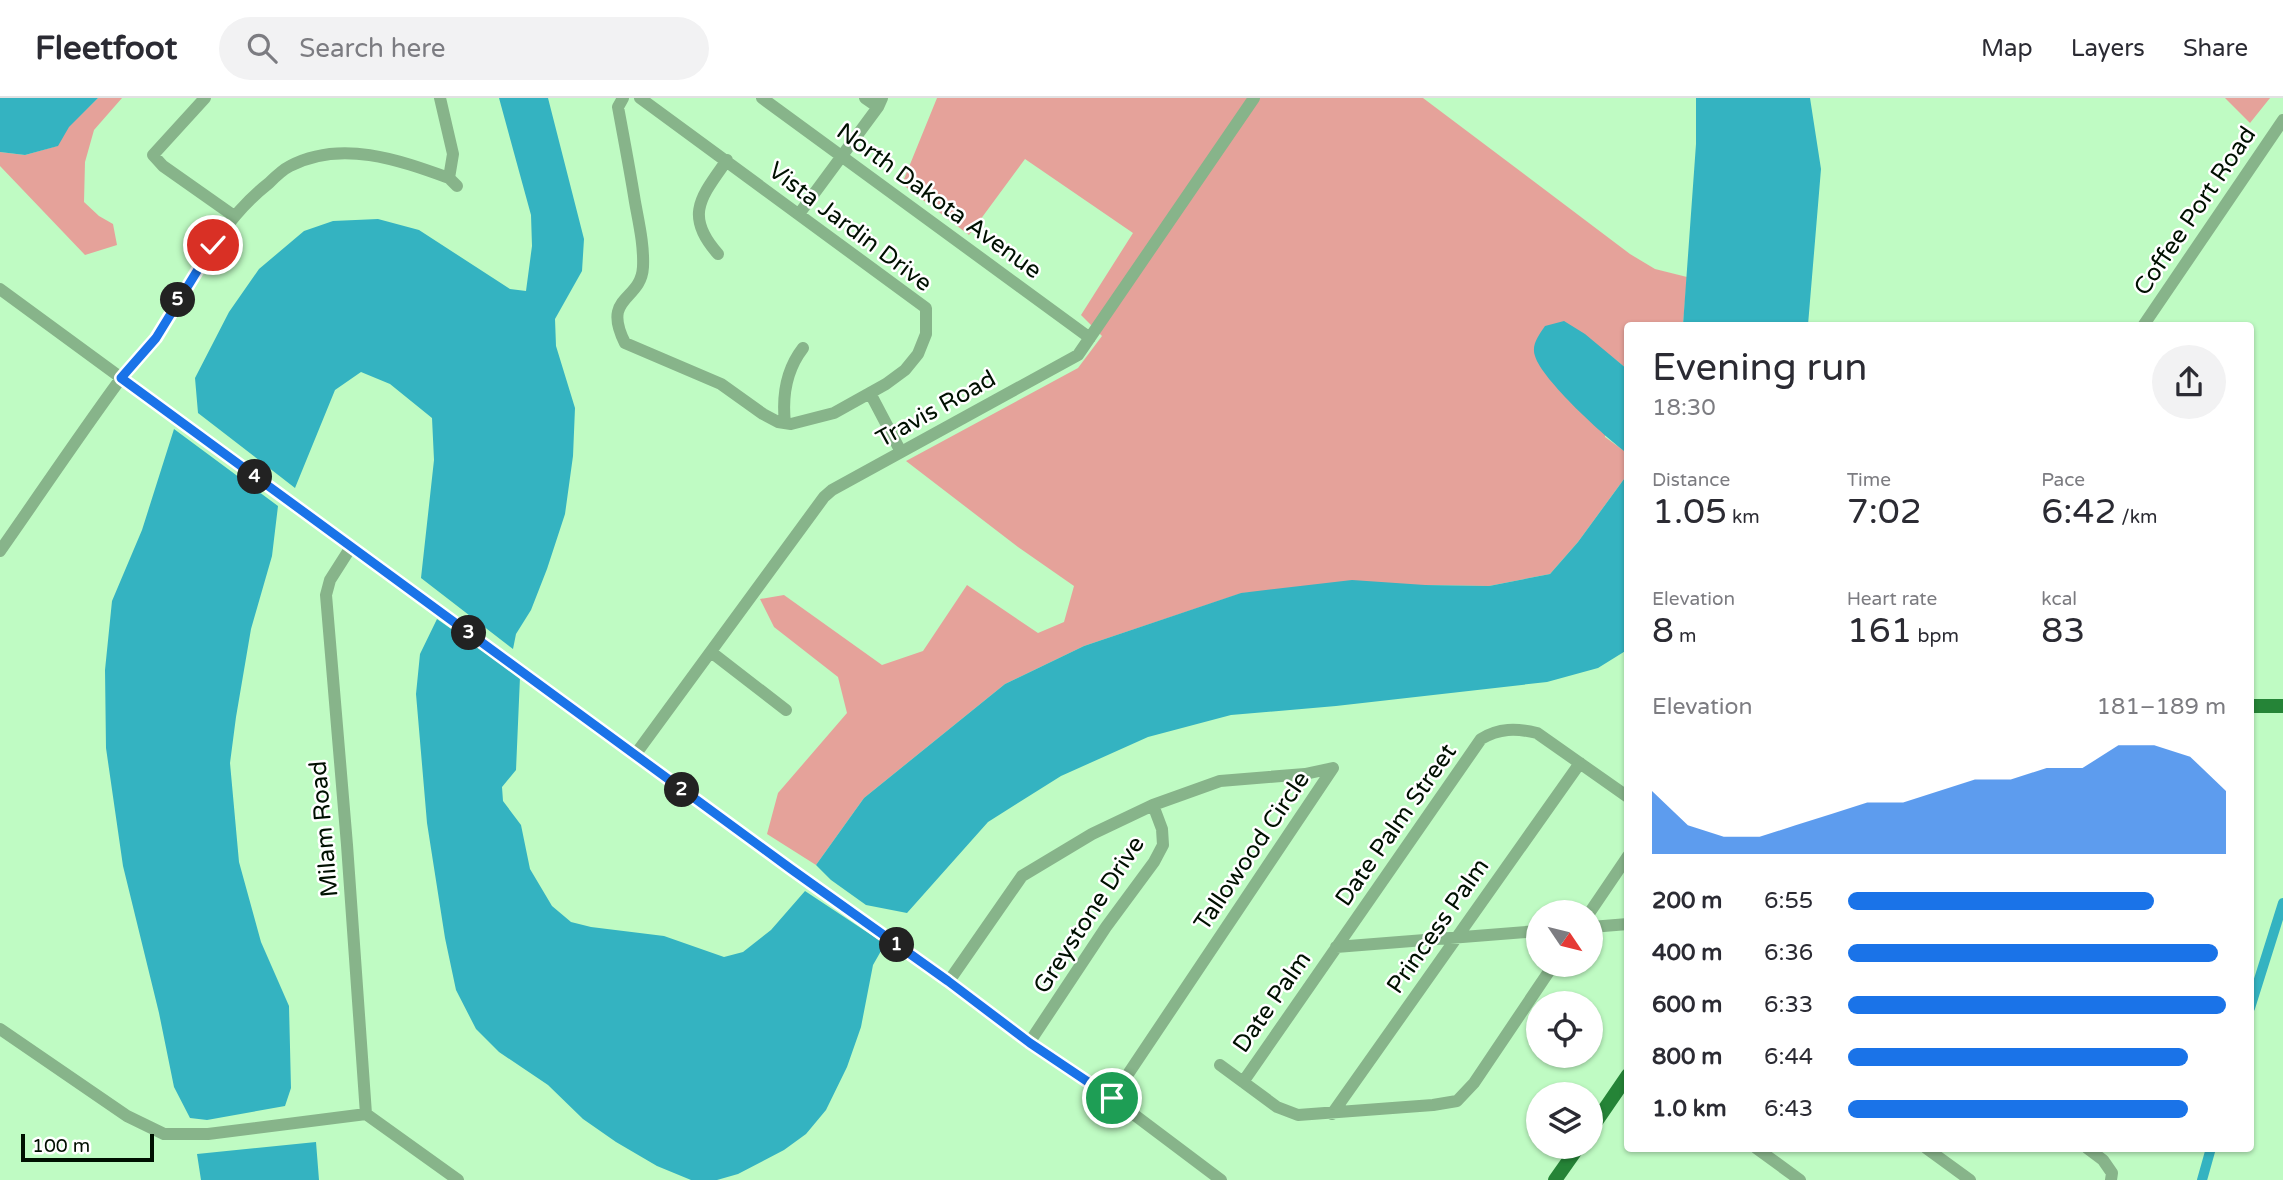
<!DOCTYPE html>
<html lang="en">
<head>
<meta charset="utf-8">
<style>
	:root { --surface:#fff; --page:#f2f2f3; --text:#2b2b33; --muted:#7c7c81; --line:#e1e1e2; --accent:#1a73e8 }
	body { margin:0; font-family:"Varela Round",sans-serif; background:var(--page); color:var(--text); height:100vh; display:flex; flex-direction:column; font-size:26px; white-space:nowrap }
	* { box-sizing:border-box; margin:0 }
	p { font-size:23px; color:var(--muted) }
	.icon { flex:none; width:38px; height:38px; fill:none; stroke:currentColor; stroke-width:2; stroke-linecap:round; stroke-linejoin:round }
	.map { position:relative; flex:1; overflow:hidden }
	.details { position:absolute; left:1624px; top:224px; width:630px; height:830px; display:flex; flex-direction:column; background:var(--surface); border-radius:7px; box-shadow:0 2px 5px #0004 }
	.details>* { flex:none }
	.needle { width:46px; rotate:125deg }
	.buttons { position:absolute; left:1526px; top:802px; display:grid; gap:14px }
	.buttons a { display:grid; place-items:center; width:77px; height:77px; border-radius:50%; background:var(--surface); box-shadow:0 2px 5px #0004; font-size:35px }
	.scale { position:absolute; left:21px; bottom:18px; width:133px; box-sizing:border-box; padding-left:7px; border:4px solid #001001; border-top:0; font-size:19px; line-height:24px; white-space:nowrap; color:#001001; -webkit-text-stroke:5px #fff; paint-order:stroke }
	.pin { position:absolute; display:grid; place-items:center; width:60px; height:60px; color:#fff; margin:-30px; border:4px solid #fff; border-radius:50%; box-shadow:0 2px 7px #0007 }
	.km { position:absolute; width:35px; height:35px; margin:-18px; border-radius:50%; background:#222; color:#fff; font-size:19px; line-height:35px; text-align:center }
	.round { display:grid; place-items:center; flex:none; width:74px; height:74px; border-radius:37px; background:var(--page) }
	.summary { display:flex; align-items:center; justify-content:space-between; height:119px; padding:0 28px }
	h1 { font-size:38px; font-weight:600; line-height:52px }
	.figures { display:grid; grid-template-columns:repeat(3,1fr); gap:10px; height:119px; padding:7px 28px }
	.figures div { display:grid; align-content:center }
	.figures b { font-size:35px; font-weight:600 }
	.figures small { font-size:19px; font-weight:400 }
	.figures p { font-size:19px }
	.chart { height:196px; padding:14px 28px }
	.chart p { display:flex; justify-content:space-between }
	.chart svg { width:100%; height:126px; margin-top:7px; fill:var(--accent); opacity:.7 }
	ul { padding:0 28px; list-style:none; font-size:23px }
	li { display:grid; grid-template-columns:112px 84px 1fr; align-items:center; height:52px }
	li i { height:18px; border-radius:9px; background:var(--accent) }
	header { display:flex; align-items:center; gap:42px; box-sizing:border-box; height:98px; padding:0 35px; background:var(--surface); border-bottom:2px solid var(--line) }
	header strong { font-size:33px }
	nav { display:flex; gap:38px; margin-inline-start:auto; font-size:24px }
	.search { width:490px; height:63px; background:var(--page); display:flex; align-items:center; gap:18px; box-sizing:border-box; padding:0 24px; border-radius:38px; color:var(--muted); font-size:26px }
	.map>svg:first-child { display:block }
	.green { fill:#e5a29a }
	.water { fill:#34b3c1 }
	.lines { fill:none; stroke-linecap:round; stroke-linejoin:round }
	.canal { stroke:#34b3c1; stroke-width:10 }
	.minor { stroke:#87b48a; stroke-width:12 }
	.major { stroke:#258437; stroke-width:14 }
	.route-casing { stroke:#fff; stroke-width:14 }
	.route { stroke:#1a73e8; stroke-width:9 }
	.labels { text-anchor:middle; dominant-baseline:central; stroke-width:5; stroke-linejoin:round; paint-order:stroke }
	.street-label { font-size:24px; fill:#001001; stroke:#fff }
</style>
</head>
<body>
<header>
<strong>Fleetfoot</strong>
<div class="search"><svg class="icon" aria-label="search" viewBox="0 0 24 24"><circle cx="10" cy="10" r="6"/><path d="M15 15l6 6"/></svg>Search here</div>
<nav><a>Map</a><a>Layers</a><a>Share</a></nav>
</header>
<div class="map">
<svg width="2283" height="1082" viewBox="0 0 2283 1082">
	<rect width="100%" height="100%" fill="#bffbc3"/>
	<path class="green" d="M98 0H122L94 32 85 64 84 104 99 118 113 126 117 147 85 157 0 68V54L25 57 57 48 68 29Z
		M937 0H1423L1630 156 1655 171 1687 179 1683 227 1628 228 1627 271 1612 259 1605 339 1627 355V377L1578 444 1550 476 1489 488 1425 487 1242 495 1084 548 1005 586 864 700 816 767 767 736 778 695 847 615 838 579 774 529 760 501 784 497 882 567 923 553 967 487 1038 535 1064 524 1074 488 1018 449 906 363 1078 270 1102 238 1081 217 1133 135 1025 61 969 137 902 86Z
		M2225 0H2270L2250 25Z"/>
	<path class="water" d="M0 0H98L69 29 58 48 25 57 0 54Z
		M499 0H548L584 141 582 173 555 221 556 248 575 310 573 358 565 416 547 471 531 512 516 536 513 551 421 480 434 362 432 320 390 286 361 274 335 292 295 390 198 315 195 280 229 214 259 171 304 133 333 123 378 121 419 132 510 191 526 193 532 148 531 117Z
		M1696 0H1810L1821 71 1808 227H1683L1696 46Z
		M1564 223 1585 236 1627 271V355C1606 340 1542 282 1535 258 1531 247 1539 237 1545 228Z
		M174 331 278 408 272 458 251 531 236 619 230 665 239 764 261 844 289 908 291 990 285 1008 207 1022 190 1020 174 989 159 915 123 768 106 650 105 572 112 503 142 432Z
		M1627 377V552L1598 570 1547 584 1336 608 1231 617 1148 639 1061 678 988 724 907 815 866 807 831 782 816 767 864 700 1005 586 1084 548 1241 495 1352 482 1425 487 1489 488 1550 476 1578 444Z
		M437 521 520 579 516 672 502 689 503 703 521 727 530 771 552 808 571 824 591 829 664 838 724 859 743 854 771 832 805 793 885 846 873 867 861 929 847 969 826 1012 806 1036 784 1052 738 1076 717 1082H691L657 1068 616 1044 583 1021 548 987 499 954 476 931 456 892 445 840 427 725 416 596 420 556Z
		M316 1044 319 1082H201L197 1056Z"/>
	<g class="lines">
		<path class="canal" d="M2250 910 2283 805
			M2202 1082 2211 1050"/>
		<path class="minor" d="M205 0 153 57 163 68 234 118
			M440 0 453 56 449 80 457 88
			M623 0 618 9C624 41 630 73 635 104 639 126 644 147 643 169 641 204 601 197 625 245L721 286 763 316 778 324 791 326 834 315 886 286 905 272 918 256 926 236V210L640 0
			M762 0 1090 240
			M865 0 878 9
			M799 116 878 9 882 0
			M718 156C683 117 702 98 727 62
			M0 191 791 771 949 883 1029 945 1112 1000 1221 1082
			M2143 228 2283 22
			M870 295 901 354
			M785 325C782 298 786 272 803 250
			M351 449 330 482 326 497 347 747 366 1016
			M0 453C40 396 78 339 119 283 130 267 146 254 157 238 191 185 218 125 269 85 275 79 282 72 290 68 341 41 399 62 449 80
			M711 554 786 612
			M635 657 824 399 832 392 1078 257 1254 0
			M1590 814 1628 758
			M1591 829 1628 826
			M1336 849 1538 833
			M949 883 1022 778 1092 736 1153 707 1220 683 1305 676 1333 670 1112 1000
			M0 931 127 1018 164 1036H208L366 1016 458 1082
			M1029 945 1106 829 1154 764 1163 747 1162 731 1153 707
			M1220 967 1277 1009 1298 1017 1433 1007 1457 1003 1474 985 1554 866
			M1243 984 1481 641C1499 630 1516 630 1537 635L1628 699
			M1332 1016 1580 665
			M1756 1050 1800 1082
			M1926 1050 1970 1082
			M2087 1050 2103 1062 2112 1075 2111 1082"/>
		<path class="major" d="M2250 608H2283
			M1591 1031 1628 977
			M1555 1082 1579 1048"/>
	</g>
	<g class="lines">
		<g class="route-casing">
			<path id="route" d="M213 147 156 240 121 280 791 771 948 883 1030 945 1112 1000"/>
		</g>
		<use href="#route" class="route"/>
	</g>
	<g class="labels">
		<g class="street-label">
			<text transform="translate(939 103) rotate(36)">North Dakota Avenue</text>
			<text transform="translate(2195 113) rotate(-56)">Coffee Port Road</text>
			<text transform="translate(850 129) rotate(37)">Vista Jardin Drive</text>
			<text transform="translate(936 311) rotate(-29)">Travis Road</text>
			<text transform="translate(1396 727) rotate(-55)">Date Palm Street</text>
			<text transform="translate(324 731) rotate(-95)">Milam Road</text>
			<text transform="translate(1252 753) rotate(-56)">Tallowood Circle</text>
			<text transform="translate(1089 817) rotate(-57)">Greystone Drive</text>
			<text transform="translate(1438 828) rotate(-55)">Princess Palm</text>
			<text transform="translate(1272 904) rotate(-55)">Date Palm</text>
		</g>
	</g>
</svg>
<div class="buttons">
<a><svg class="needle" viewBox="-14 -14 28 28"><path d="M0-13l5 13h-10z" fill="#e53935"/><path d="M0 13l5-13h-10z" fill="#7c7c81"/></svg></a>
<a><svg class="icon" aria-label="locate" viewBox="0 0 24 24"><circle cx="12" cy="12" r="6"/><path d="M12 2v4M12 18v4M2 12h4M18 12h4"/></svg></a>
<a><svg class="icon" aria-label="layers" viewBox="0 0 24 24"><path d="M12 4l9 5-9 5-9-5zM3 14l9 5 9-5"/></svg></a>
</div>
<div class="scale">100 m</div>
<div class="pin" style="left:1112px;top:1000px;background:#1e9e55"><svg class="icon" aria-label="arrive" viewBox="0 0 24 24"><path d="M6 21V4h12l-3 4 3 4H6"/></svg></div>
<div class="pin" style="left:213px;top:147px;background:#d93025"><svg class="icon" aria-label="check" viewBox="0 0 24 24"><path d="M5 12l5 5 9-10"/></svg></div>
<b class="km" style="left:897px;top:847px">1</b>
<b class="km" style="left:682px;top:692px">2</b>
<b class="km" style="left:469px;top:535px">3</b>
<b class="km" style="left:255px;top:379px">4</b>
<b class="km" style="left:178px;top:202px">5</b>
<section class="details">
<div class="summary"><div><h1>Evening run</h1><p>18:30</p></div><a class="round"><svg class="icon" aria-label="share" viewBox="0 0 24 24"><path d="M12 15V3M7 8l5-5 5 5M5 13v7h14v-7"/></svg></a></div>
<div class="figures">
<div><p>Distance</p><b>1.05<small> km</small></b></div>
<div><p>Time</p><b>7:02</b></div>
<div><p>Pace</p><b>6:42<small> /km</small></b></div>
</div>
<div class="figures">
<div><p>Elevation</p><b>8<small> m</small></b></div>
<div><p>Heart rate</p><b>161<small> bpm</small></b></div>
<div><p>kcal</p><b>83</b></div>
</div>
<div class="chart"><p><span>Elevation</span>181–189 m</p>
<svg viewBox="0 0 160 44" preserveAspectRatio="none"><path d="M0 44V22L10 34L20 38L30 38L40 34L50 30L60 26L70 26L80 22L90 18L100 18L110 14L120 14L130 6L140 6L150 10L160 22V44z"/></svg>
</div>
<ul>
<li><b>200 m</b>6:55<i style="width:81%"></i></li>
<li><b>400 m</b>6:36<i style="width:98%"></i></li>
<li><b>600 m</b>6:33<i style="width:100%"></i></li>
<li><b>800 m</b>6:44<i style="width:90%"></i></li>
<li><b>1.0 km</b>6:43<i style="width:90%"></i></li>
</ul>
</section>
</div>
</body>
</html>
